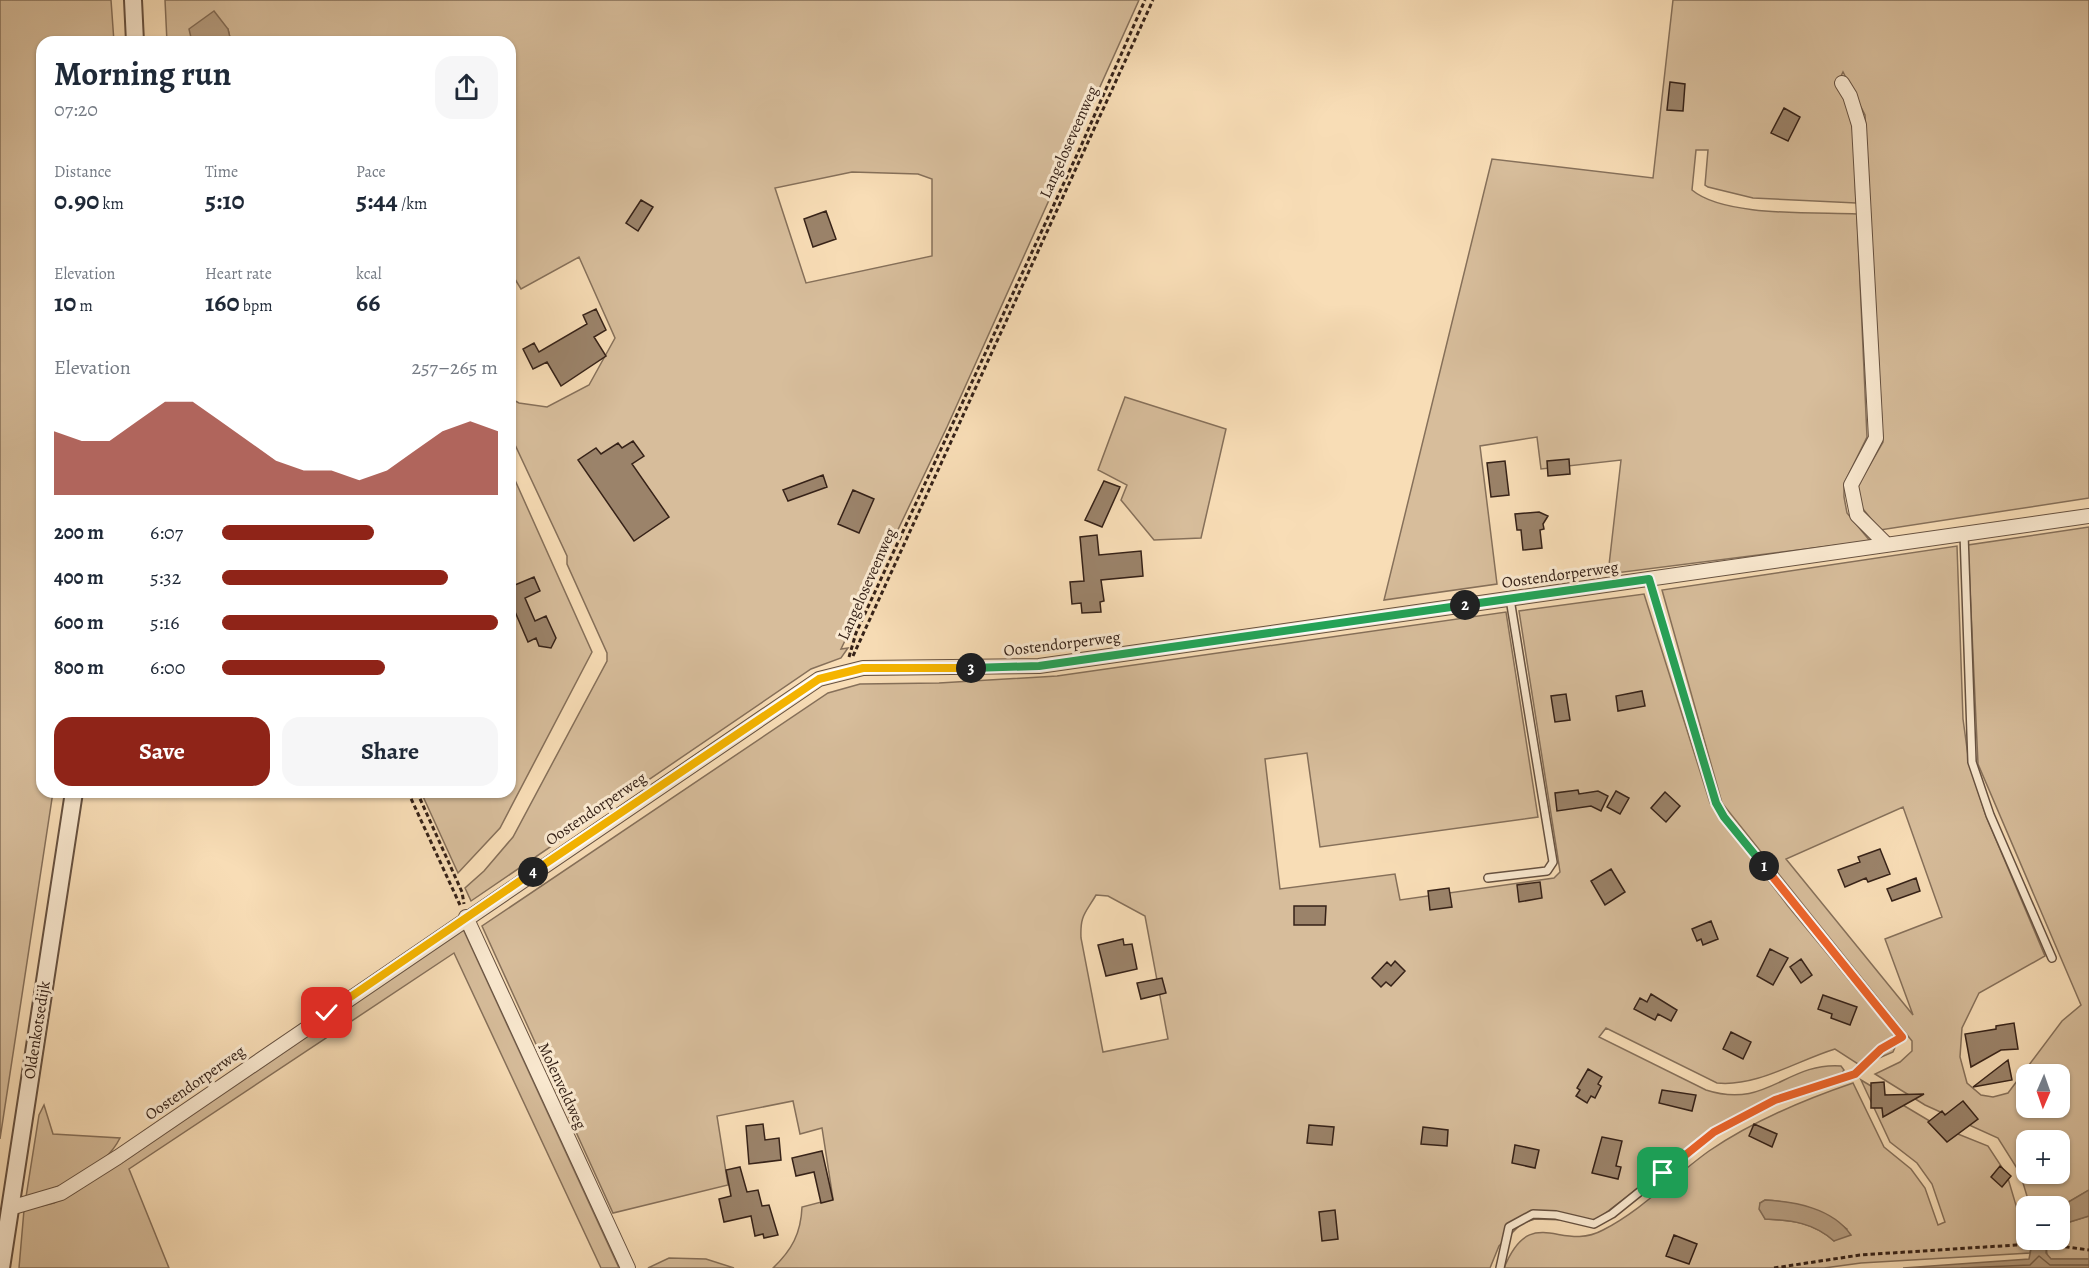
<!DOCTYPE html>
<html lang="en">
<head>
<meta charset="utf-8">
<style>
	:root { --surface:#fff; --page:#f6f6f7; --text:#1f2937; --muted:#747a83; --accent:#8f2418 }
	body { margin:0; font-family:Alegreya,serif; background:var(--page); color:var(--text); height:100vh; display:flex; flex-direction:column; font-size:22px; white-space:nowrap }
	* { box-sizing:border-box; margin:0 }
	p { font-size:20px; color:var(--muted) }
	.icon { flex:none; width:33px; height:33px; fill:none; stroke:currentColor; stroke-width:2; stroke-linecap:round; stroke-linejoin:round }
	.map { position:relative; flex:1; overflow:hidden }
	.drawer { position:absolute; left:36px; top:36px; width:480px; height:762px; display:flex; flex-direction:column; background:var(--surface); border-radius:18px; box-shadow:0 2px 4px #0004 }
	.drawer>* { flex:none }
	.needle { width:39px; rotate:182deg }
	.tools { position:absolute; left:2016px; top:1064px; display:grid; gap:12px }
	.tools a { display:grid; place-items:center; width:54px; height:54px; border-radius:12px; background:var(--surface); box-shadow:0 2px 4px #0004; font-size:30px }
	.pin { position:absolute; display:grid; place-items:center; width:51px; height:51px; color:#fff; margin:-26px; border-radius:12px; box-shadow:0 3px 9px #0006 }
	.km { position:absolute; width:30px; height:30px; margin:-15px; border-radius:50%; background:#222; color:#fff; font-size:16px; line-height:30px; text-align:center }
	.round { display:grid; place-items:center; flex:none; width:63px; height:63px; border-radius:18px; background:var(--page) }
	.headline { display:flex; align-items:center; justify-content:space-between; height:102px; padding:0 18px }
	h1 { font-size:33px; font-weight:700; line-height:45px }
	.stats { display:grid; grid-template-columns:repeat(3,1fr); gap:9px; height:102px; padding:6px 18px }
	.stats div { display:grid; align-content:center }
	.stats b { font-size:26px; font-weight:700 }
	.stats small { font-size:16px; font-weight:400 }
	.stats p { font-size:16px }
	.chart { height:168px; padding:12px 18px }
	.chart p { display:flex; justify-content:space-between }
	.chart svg { width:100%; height:108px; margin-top:6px; fill:var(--accent); opacity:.7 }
	.button { display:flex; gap:12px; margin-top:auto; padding:12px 18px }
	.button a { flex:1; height:69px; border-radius:18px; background:var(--accent); color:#fff; font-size:24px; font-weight:700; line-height:69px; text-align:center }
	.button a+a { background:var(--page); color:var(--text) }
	ul { padding:0 18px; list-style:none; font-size:20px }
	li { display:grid; grid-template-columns:96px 72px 1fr; align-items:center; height:45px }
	li i { height:15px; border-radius:8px; background:var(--accent) }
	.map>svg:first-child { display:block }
	.green { fill:#d7bd9b; stroke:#86705a; stroke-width:1.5; fill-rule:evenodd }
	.water { fill:#b69d80; stroke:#836c56; stroke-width:1.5 }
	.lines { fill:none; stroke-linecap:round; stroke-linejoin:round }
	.shore { stroke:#76604c; stroke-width:1.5 }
	.building { fill:#9b836a; stroke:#362218; stroke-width:1.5 }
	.service-casing { stroke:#665140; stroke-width:10 }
	.minor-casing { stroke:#665140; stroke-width:16 }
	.tertiary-casing { stroke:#665140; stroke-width:20 }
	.path { stroke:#362218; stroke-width:3; stroke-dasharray:4.5 3; stroke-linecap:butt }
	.service { stroke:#fae9d0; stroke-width:7 }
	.minor { stroke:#fae9d0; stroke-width:14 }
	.tertiary { stroke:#fae9d0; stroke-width:16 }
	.split-1-casing { stroke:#fff; stroke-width:12 }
	.split-2-casing { stroke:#fff; stroke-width:12 }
	.split-3-casing { stroke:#fff; stroke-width:12 }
	.split-4-casing { stroke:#fff; stroke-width:12 }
	.split-5-casing { stroke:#fff; stroke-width:12 }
	.split-1 { stroke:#f0652b; stroke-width:8 }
	.split-2 { stroke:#22a559; stroke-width:8 }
	.split-3 { stroke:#22a559; stroke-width:8 }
	.split-4 { stroke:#f5b400; stroke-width:8 }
	.split-5 { stroke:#f5b400; stroke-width:8 }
	.labels { text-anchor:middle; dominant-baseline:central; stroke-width:6; stroke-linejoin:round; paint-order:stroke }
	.street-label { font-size:16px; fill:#362218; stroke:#fae9d0 }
</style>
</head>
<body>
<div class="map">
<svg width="2089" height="1268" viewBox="0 0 2089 1268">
	<rect width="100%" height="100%" fill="#f8ddb6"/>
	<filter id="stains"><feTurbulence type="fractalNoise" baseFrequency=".00333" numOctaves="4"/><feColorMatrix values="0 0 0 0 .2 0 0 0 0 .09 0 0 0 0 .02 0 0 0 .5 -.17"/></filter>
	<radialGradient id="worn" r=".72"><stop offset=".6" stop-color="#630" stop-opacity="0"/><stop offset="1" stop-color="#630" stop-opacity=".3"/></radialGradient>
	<path class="green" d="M0 0H111L114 42H42V792H53L0 1139Z
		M165 0H1139L947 427 841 649 848 648 841 658 811 669 471 901 465 888 484 871 513 837 607 661V653L567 564V556L510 434V398L519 403 547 407 589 385 615 338 579 257 521 289 510 271V42H231L228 29H190L192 42H167ZM852 172 918 174 932 179V256L806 283 775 188Z
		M1673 0H2089V498L1880 530 1859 504 1858 486 1883 442 1865 115 1843 72 1837 85C1859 117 1854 165 1856 203L1753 198 1708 187 1705 185 1708 150H1696L1692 190C1724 217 1814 212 1857 214L1867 437 1844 484V497L1847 513 1870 541 1608 574 1621 460 1541 469 1537 437 1480 446 1497 584 1384 600 1492 159 1653 178Z
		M1125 397 1226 429 1201 538 1154 540 1121 500 1127 485 1098 470Z
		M510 469 592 652 500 828 458 873 421 792H510Z
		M2089 527V1190L2060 1207 2030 1206 2020 1173 1998 1138 1925 1105 1875 1074 1900 1062 1912 1051V1041L1722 803 1662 590 1957 546 1963 719 1969 763 1986 816 2045 956 1979 993 1962 1028 1960 1057 1967 1083 1981 1095 1993 1097 2008 1093 2062 1021 2081 1005 1978 764 1968 545ZM1903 807 1942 917 1885 939 1913 1015 1786 859ZM2026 1074H2060V1107H2026ZM2026 1140H2060V1173H2026Z
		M1644 594 1710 803 1788 906 1892 1032 1896 1045 1893 1052 1861 1066 1835 1049C1796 1061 1757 1087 1717 1083L1606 1028 1599 1037 1706 1090C1767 1110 1786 1062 1841 1066L1844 1070 1842 1073 1764 1104 1679 1157 1595 1221 1535 1219 1522 1223 1499 1246 1490 1268H773C792 1250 801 1233 802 1207L833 1199 822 1128 800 1134 793 1101 717 1116 728 1185 613 1213 482 926 828 693 860 684 939 683 1057 676 1506 612 1538 817 1320 847 1307 753 1265 759 1280 889 1395 874 1400 900 1554 878 1560 872 1557 852 1519 611ZM1096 895 1108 896 1145 916 1168 1039 1103 1052 1081 938C1080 915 1085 914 1096 895Z
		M463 929 619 1268H601L454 953 129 1169 169 1268H19L24 1210 54 1203 74 1193Z
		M1861 1080 1938 1126 1988 1146 2007 1175 2026 1239H2033L2030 1253 1861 1263 1824 1268H1504C1531 1202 1561 1253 1603 1230 1642 1210 1674 1176 1709 1151 1753 1121 1803 1100 1853 1083L1884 1147 1911 1169 1925 1188 1938 1225 1945 1222 1932 1184 1917 1163 1890 1142ZM1765 1200C1797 1202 1821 1209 1847 1229L1834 1241C1814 1223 1792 1220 1765 1219L1760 1203Z
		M44 1105 53 1134 120 1138C104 1170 60 1188 26 1197L39 1115Z
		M2089 1216V1259H2051L2047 1256 2046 1240 2060 1239V1225Z
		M669 1258 706 1259 734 1268H648Z"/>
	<path class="water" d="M214 11 228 29 231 42H192L189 29Z
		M2089 1190V1216L2060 1225V1207Z
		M1765 1200C1796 1202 1832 1208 1851 1235L1834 1241C1814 1223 1792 1220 1765 1219L1759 1209 1760 1203Z
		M2033 1239H2047L2046 1253 2051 1259H2089V1268H1903L2029 1259Z"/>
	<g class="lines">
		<path class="shore" d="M1961 1268 2030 1265 2039 1256 2050 1265H2089"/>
	</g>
	<path class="building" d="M1670 82 1685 84 1683 111 1667 110Z
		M1784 108 1800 117 1788 141 1771 133Z
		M641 200 653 207 638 231 626 223Z
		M826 211 836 239 813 247 804 219Z
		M596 309 606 330 594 337 606 356 561 386 547 362 533 369 523 349 534 343 539 352 587 324 583 315Z
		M633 441 644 456 632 464 669 517 634 541 578 460 596 448 601 454 618 443 622 448Z
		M1569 459 1570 474 1548 476 1547 461Z
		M1505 461 1509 495 1491 497 1487 463Z
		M823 475 827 487 788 501 783 490Z
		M1104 481 1120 487 1102 527 1085 520Z
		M853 490 874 499 859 533 838 524Z
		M1539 512 1548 516 1543 524 1544 529 1540 530 1542 548 1523 550 1521 530H1517L1515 514Z
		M1097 535 1099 555 1141 551 1143 576 1101 580 1104 601 1100 602 1101 612 1082 613 1081 603 1072 604 1070 582 1084 581 1080 537Z
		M534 577 540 591 525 598 535 621 546 616 556 638 551 648 539 646 536 638 528 642 510 600V587Z
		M1642 691 1645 706 1618 711 1616 696Z
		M1566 694 1570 720 1555 722 1551 696Z
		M1578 790 1579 794 1598 791 1608 796 1601 811 1591 806 1557 811 1555 793Z
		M1616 791 1629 798 1620 814 1607 807Z
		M1665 792 1680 806 1666 822 1651 808Z
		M1880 849 1890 874 1868 882 1866 878 1845 887 1838 870 1860 862 1858 857Z
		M1611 869 1625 892 1605 905 1591 881Z
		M1916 878 1920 891 1892 901 1887 889Z
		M1540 882 1542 898 1519 902 1517 885Z
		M1449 888 1452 907 1430 910 1428 891Z
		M1294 906H1326L1325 925H1294Z
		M1711 921 1718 939 1703 945 1701 939 1697 941 1692 929Z
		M1123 939 1124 945 1132 944 1137 969 1106 976 1098 945Z
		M1770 949 1788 958 1773 985 1757 976Z
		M1801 959 1812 975 1801 983 1790 967Z
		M1395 961 1405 971 1391 986 1386 982 1381 987 1372 978 1387 962 1391 966Z
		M1162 978 1166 993 1141 999 1137 983Z
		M1651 994 1677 1010 1671 1021 1658 1014 1655 1020 1634 1009 1640 998 1647 1002Z
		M1823 995 1857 1007 1850 1025 1831 1018 1832 1014 1818 1009Z
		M2014 1023 2018 1049 2001 1050 1971 1067 1965 1034 1996 1029V1026Z
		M1731 1032 1751 1042 1743 1059 1723 1049Z
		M2008 1060 2012 1080 1973 1087Z
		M1588 1069 1602 1077 1598 1084 1601 1086 1595 1098 1591 1096 1587 1103 1576 1096 1580 1090 1577 1088Z
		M1884 1082 1885 1095 1924 1094 1883 1117 1882 1108H1871V1083Z
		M1662 1090 1696 1095 1692 1111 1659 1103Z
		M1963 1101 1978 1119 1947 1142 1928 1122 1942 1111 1945 1115Z
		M763 1124 765 1140 779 1138 781 1160 749 1164 746 1126Z
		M1754 1124 1777 1134 1772 1147 1749 1136Z
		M1309 1125 1334 1127 1332 1145 1307 1143Z
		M1423 1127 1448 1130 1447 1146 1421 1144Z
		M1602 1137 1622 1141 1616 1166 1621 1167 1618 1179 1592 1173Z
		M1515 1145 1539 1150 1535 1168 1512 1163Z
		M822 1151 833 1200 821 1203 814 1172 796 1176 792 1158Z
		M2000 1166 2011 1176 2002 1187 1991 1177Z
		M740 1167 747 1192 758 1190 762 1206 769 1205 778 1235 764 1238 763 1234 755 1236 751 1216 724 1222 719 1199 731 1196 726 1170Z
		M1335 1210 1338 1239 1322 1241 1319 1212Z
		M1674 1235 1697 1244 1689 1264 1666 1256Z"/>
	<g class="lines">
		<g class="service-casing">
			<path id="service" d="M1964 534 1972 762 1990 815 2052 958
				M1488 878 1547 871 1553 862 1510 599
				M1500 1268 1509 1227 1533 1214 1556 1215 1594 1224 1612 1214 1714 1132 1775 1100 1855 1074 1881 1049 1902 1037 1724 817 1716 803 1649 579"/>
		</g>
		<g class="minor-casing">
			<path id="minor" d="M1842 83 1850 96 1859 125 1876 438 1851 485 1857 515 1887 545
				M466 917 628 1268
				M10 1208 61 1193 118 1157 819 679 863 668 1039 666 2089 516"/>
		</g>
		<g class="tertiary-casing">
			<path id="tertiary" d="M133 0 135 42
				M1 1268 74 792"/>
		</g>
		<path class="path" d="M853 656 1153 0
			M849 657 856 633 1081 146 1145 0
			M408 792 460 905
			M417 792 462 892 464 904
			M1774 1268 1860 1255 2016 1245H2052L2089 1250"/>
		<use href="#service" class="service"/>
		<use href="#minor" class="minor"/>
		<use href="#tertiary" class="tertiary"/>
	</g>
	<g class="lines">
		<g class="split-1-casing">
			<path id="split-1" d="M1663 1173 1714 1132 1775 1100 1855 1074 1881 1049 1902 1037 1764 866"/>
		</g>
		<g class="split-2-casing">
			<path id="split-2" d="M1465 605 1649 579 1716 803 1724 817 1764 866"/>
		</g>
		<g class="split-3-casing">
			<path id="split-3" d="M971 668 1039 666 1465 605"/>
		</g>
		<g class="split-4-casing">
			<path id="split-4" d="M533 872 819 679 863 668H971"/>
		</g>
		<g class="split-5-casing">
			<path id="split-5" d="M327 1013 533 872"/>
		</g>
		<use href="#split-1" class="split-1"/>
		<use href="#split-2" class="split-2"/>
		<use href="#split-3" class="split-3"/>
		<use href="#split-4" class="split-4"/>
		<use href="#split-5" class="split-5"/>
	</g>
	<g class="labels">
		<g class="street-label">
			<text transform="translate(1069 142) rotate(-66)">Langeloseveenweg</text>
			<text transform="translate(1560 575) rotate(-8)">Oostendorperweg</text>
			<text transform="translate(867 584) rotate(-66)">Langeloseveenweg</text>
			<text transform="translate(1062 644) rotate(-7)">Oostendorperweg</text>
			<text transform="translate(596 809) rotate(-34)">Oostendorperweg</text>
			<text transform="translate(37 1030) rotate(-81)">Oldenkotsedijk</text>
			<text transform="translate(195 1083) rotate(-35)">Oostendorperweg</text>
			<text transform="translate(562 1086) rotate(65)">Molenveldweg</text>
		</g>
	</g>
	<rect width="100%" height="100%" filter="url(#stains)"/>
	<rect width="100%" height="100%" fill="url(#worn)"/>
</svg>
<div class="tools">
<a><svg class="needle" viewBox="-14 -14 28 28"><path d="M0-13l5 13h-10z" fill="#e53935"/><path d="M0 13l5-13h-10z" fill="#747a83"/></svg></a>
<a>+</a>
<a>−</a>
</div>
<div class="pin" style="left:1663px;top:1173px;background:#1e9e55"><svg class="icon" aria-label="arrive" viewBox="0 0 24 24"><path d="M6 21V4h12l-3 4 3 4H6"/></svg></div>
<div class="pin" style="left:327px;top:1013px;background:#d93025"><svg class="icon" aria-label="check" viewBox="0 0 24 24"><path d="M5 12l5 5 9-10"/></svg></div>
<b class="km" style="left:1764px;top:866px">1</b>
<b class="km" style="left:1465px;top:605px">2</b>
<b class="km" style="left:971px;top:668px">3</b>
<b class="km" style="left:533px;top:872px">4</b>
<section class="drawer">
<div class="headline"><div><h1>Morning run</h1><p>07:20</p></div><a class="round"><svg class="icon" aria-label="share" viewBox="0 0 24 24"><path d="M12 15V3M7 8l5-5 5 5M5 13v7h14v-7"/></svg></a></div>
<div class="stats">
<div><p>Distance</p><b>0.90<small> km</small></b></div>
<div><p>Time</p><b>5:10</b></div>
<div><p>Pace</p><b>5:44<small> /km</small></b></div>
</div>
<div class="stats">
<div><p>Elevation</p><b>10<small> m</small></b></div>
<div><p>Heart rate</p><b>160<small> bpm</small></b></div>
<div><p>kcal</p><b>66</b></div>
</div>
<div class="chart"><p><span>Elevation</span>257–265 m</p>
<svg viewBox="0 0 160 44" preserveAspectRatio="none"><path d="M0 44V18L10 22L20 22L30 14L40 6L50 6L60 14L70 22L80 30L90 34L100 34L110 38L120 34L130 26L140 18L150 14L160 18V44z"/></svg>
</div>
<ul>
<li><b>200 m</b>6:07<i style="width:55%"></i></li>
<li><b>400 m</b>5:32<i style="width:82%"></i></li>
<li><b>600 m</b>5:16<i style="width:100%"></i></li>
<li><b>800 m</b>6:00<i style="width:59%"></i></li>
</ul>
<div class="button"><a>Save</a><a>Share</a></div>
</section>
</div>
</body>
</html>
